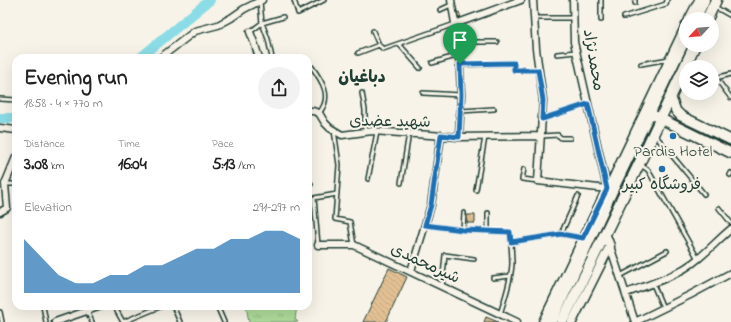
<!DOCTYPE html>
<html lang="en">
<head>
<meta charset="utf-8">
<style>
	:root { --surface:#fff; --page:#f2f2f2; --text:#222; --muted:#767676; --accent:#1f6fb2 }
	body { margin:0; font-family:"Indie Flower","Playpen Sans Arabic",sans-serif; background:var(--page); color:var(--text); height:100vh; display:flex; flex-direction:column; font-size:15px; white-space:nowrap }
	* { box-sizing:border-box; margin:0 }
	p { font-size:13px; color:var(--muted) }
	.icon { flex:none; width:22px; height:22px; fill:none; stroke:currentColor; stroke-width:2; stroke-linecap:round; stroke-linejoin:round }
	.map { position:relative; flex:1; overflow:hidden }
	.side { position:absolute; left:12px; top:54px; width:300px; height:256px; display:flex; flex-direction:column; background:var(--surface); border-radius:12px; box-shadow:0 4px 16px #0002 }
	.side>* { flex:none }
	.needle { width:26px; rotate:244deg }
	.tools { position:absolute; left:679px; top:12px; display:grid; gap:8px }
	.tools a { display:grid; place-items:center; width:40px; height:40px; border-radius:50%; background:var(--surface); box-shadow:0 4px 16px #0002; font-size:20px }
	.pin { position:absolute; display:grid; place-items:center; width:34px; height:34px; color:#fff; margin:-41px -17px; border-radius:50% 50% 50% 0; rotate:-45deg; box-shadow:0 0 4px #0007 }
	.pin .icon { rotate:45deg }
	.round { display:grid; place-items:center; flex:none; width:42px; height:42px; border-radius:21px; background:var(--page) }
	.head { display:flex; align-items:center; justify-content:space-between; height:68px; padding:0 12px }
	h1 { font-size:22px; font-weight:700; line-height:30px }
	.stats { display:grid; grid-template-columns:repeat(3,1fr); gap:6px; height:68px; padding:4px 12px }
	.stats div { display:grid; align-content:center }
	.stats b { font-size:17px; font-weight:700 }
	.stats small { font-size:11px; font-weight:400 }
	.stats p { font-size:11px }
	.chart { height:112px; padding:8px 12px }
	.chart p { display:flex; justify-content:space-between }
	.chart svg { width:100%; height:72px; margin-top:4px; fill:var(--accent); opacity:.7 }
	.map>svg:first-child { display:block }
	.park { fill:url(#park-tufts); stroke:#668c67 }
	.lines { fill:none; stroke-linecap:round; stroke-linejoin:round }
	.river { stroke:#8bdce6; stroke-width:10 }
	.building { fill:url(#building-back-hatch); stroke:#1f3d34 }
	.service-casing { stroke:#1f3d34; stroke-width:6 }
	.minor-casing { stroke:#1f3d34; stroke-width:9 }
	.tertiary-casing { stroke:#1f3d34; stroke-width:11 }
	.secondary-casing { stroke:#1f3d34; stroke-width:12 }
	.primary-casing { stroke:#1f3d34; stroke-width:13 }
	.service { stroke:#f7f3e8; stroke-width:3 }
	.minor { stroke:#f7f3e8; stroke-width:6 }
	.tertiary { stroke:#f7f3e8; stroke-width:8 }
	.secondary { stroke:#f7f3e8; stroke-width:9 }
	.primary { stroke:#f7f3e8; stroke-width:10 }
	.route-casing { stroke:#fff; stroke-width:8 }
	.route { stroke:#1f6fb2; stroke-width:5 }
	.poi-dot { fill:#1f6fb2; stroke:#f7f3e8; stroke-width:1.5 }
	.labels { text-anchor:middle; dominant-baseline:central; stroke-width:4; stroke-linejoin:round; paint-order:stroke }
	.street-label { font-size:16px; fill:#1f3d34; stroke:#f7f3e8 }
	.poi-label { font-size:16px; fill:#1f3d34; stroke:#f7f3e8 }
	.neighbourhood-label { font-size:17px; font-weight:bold; fill:#1f3d34; stroke:#f7f3e8 }
</style>
</head>
<body>
<div class="map">
<svg width="731" height="322" viewBox="0 0 731 322">
	<defs>
		<pattern id="park-tufts" width="24" height="20" patternUnits="userSpaceOnUse"><rect width="24" height="20" fill="#aedb9a"/><path d="M3 7l-1-3M5 7V3M7 7l1-3M15 17l-1-3M17 17v-4M19 17l1-3" fill="none" stroke="#95bd85"/></pattern>
		<pattern id="building-back-hatch" width="6" height="6" patternUnits="userSpaceOnUse"><rect width="6" height="6" fill="#e3c094"/><path d="M-1 5l2 2M0 0l6 6M5-1l2 2" fill="none" stroke="#c2a680"/></pattern>
	</defs>
	<rect width="100%" height="100%" fill="#f7f3e8"/>
	<filter id="ink" filterUnits="userSpaceOnUse"><feTurbulence type="fractalNoise" baseFrequency=".025" numOctaves="2"/><feDisplacementMap in="SourceGraphic" scale="8" xChannelSelector="R" yChannelSelector="G"/><feConvolveMatrix kernelMatrix="1 2 1 2 8 2 1 2 1" color-interpolation-filters="sRGB"/></filter>
	<g filter="url(#ink)">
		<path class="park" d="M246 306H297L295 319 298 322H249Z"/>
		<g class="lines">
			<path class="river" d="M140 58 210 0
				M0 118H16"/>
		</g>
		<path class="building" d="M459 12 461 18H458L456 13Z
			M467 215H475V223H467Z
			M389 268 407 277 386 322H363Z
			M486 317 498 322H484Z"/>
		<g class="lines">
			<g class="service-casing">
				<path id="service" d="M294 0 298 13 324 0
					M601 0V20
					M260 2 262 23 268 39 272 58
					M635 3V0
					M715 7 731 16
					M440 10 451 5
					M624 17 666 4 667 0
					M534 18H573
					M373 31 379 45
					M250 32 262 23 283 17
					M459 42H497
					M399 44 420 68
					M358 53 379 45 383 49 455 24
					M557 54 576 52
					M432 63 459 55
					M641 64 669 59
					M460 65 513 63 514 70H538
					M308 68 312 67C322 81 333 97 319 113
					M716 78 731 98
					M712 79 731 74
					M678 88 686 86
					M362 93 365 110V132
					M423 93 461 95
					M0 99 16 100
					M460 111 494 109
					M542 119 588 104
					M334 130 339 165 335 219 350 222 354 245
					M655 135 704 194
					M541 136 558 135 561 138H570
					M641 165 648 170 698 259
					M524 169 522 179 538 181
					M730 175 731 173
					M368 179 377 132
					M401 183 409 133
					M5 184H16
					M308 184H311
					M476 190 485 137
					M719 208 731 223
					M425 225 463 230 510 232C511 243 512 254 512 264 511 281 505 298 500 314
					M463 230 464 213
					M488 231V213
					M561 234 578 196
					M511 242 561 234 583 238
					M318 245 314 198 337 194
					M620 276 667 251
					M493 278 510 276
					M653 284 663 308
					M442 286 445 255 474 259
					M43 306 46 322
					M114 306 123 322 162 306
					M173 306 180 322
					M217 306 224 322
					M87 311 92 322
					M0 312 2 322"/>
			</g>
			<g class="minor-casing">
				<path id="minor" d="M451 0 459 46 461 95 459 137
					M533 0 536 49 543 100 538 181 607 189 686 23
					M573 0 574 42 607 188
					M688 19 698 0
					M455 24 521 0
					M250 32 255 45 259 58
					M160 58 195 31 218 25 231 18 244 9 262 0
					M308 111H313L319 113 325 123 330 128 342 135 372 131 459 137 541 136
					M0 128 16 130
					M0 212 7 208 5 184 16 157
					M318 245H354L517 322
					M610 246 635 322
					M411 271 431 205 441 135
					M626 293C651 284 678 276 699 258 710 249 720 238 731 229
					M55 322 101 306
					M635 322 690 295 731 273"/>
			</g>
			<g class="tertiary-casing">
				<path id="tertiary" d="M543 322 607 189
					M572 322 610 246 605 233"/>
			</g>
			<g class="secondary-casing">
				<path id="secondary" d="M671 98 676 111 681 116 731 140
					M649 113 731 153"/>
			</g>
			<g class="primary-casing">
				<path id="primary" d="M695 19 704 0
					M707 19 716 0
					M551 322 612 191 686 37
					M562 322 639 164 695 45"/>
			</g>
			<use href="#service" class="service"/>
			<use href="#minor" class="minor"/>
			<use href="#tertiary" class="tertiary"/>
			<use href="#secondary" class="secondary"/>
			<use href="#primary" class="primary"/>
		</g>
	</g>
	<g class="lines" filter="url(#ink)">
		<g class="route-casing">
			<path id="route" d="M514 63V70H538L543 100 542 119 588 104 607 189 583 238 561 234 511 242 510 232 463 230 425 225 431 205 441 135 459 137 461 95 460 64Z"/>
		</g>
		<use href="#route" class="route"/>
	</g>
	<g class="poi-dot">
		<circle cx="673" cy="136" r="4"/>
		<circle cx="662" cy="169" r="4"/>
	</g>
	<g class="labels">
		<g class="street-label">
			<text transform="translate(593 60) rotate(80)">محمدنژاد</text>
			<text transform="translate(390 122) rotate(1)">شهید عضدی</text>
			<text transform="translate(425 264) rotate(25)">شیرمحمدی</text>
		</g>
		<g class="poi-label">
			<text x="673" y="152">Pardis Hotel</text>
			<text x="662" y="185">فروشگاه کبیر</text>
		</g>
		<g class="neighbourhood-label">
			<text x="362" y="77">دباغیان</text>
		</g>
	</g>
</svg>
<div class="tools">
<a><svg class="needle" viewBox="-14 -14 28 28"><path d="M0-13l5 13h-10z" fill="#e53935"/><path d="M0 13l5-13h-10z" fill="#767676"/></svg></a>
<a><svg class="icon" aria-label="layers" viewBox="0 0 24 24"><path d="M12 4l9 5-9 5-9-5zM3 14l9 5 9-5"/></svg></a>
</div>
<div class="pin" style="left:460px;top:64px;background:#1e9e55"><svg class="icon" aria-label="arrive" viewBox="0 0 24 24"><path d="M6 21V4h12l-3 4 3 4H6"/></svg></div>
<section class="side">
<div class="head"><div><h1>Evening run</h1><p>18:58 · 4 × 770 m</p></div><a class="round"><svg class="icon" aria-label="share" viewBox="0 0 24 24"><path d="M12 15V3M7 8l5-5 5 5M5 13v7h14v-7"/></svg></a></div>
<div class="stats">
<div><p>Distance</p><b>3.08<small> km</small></b></div>
<div><p>Time</p><b>16:04</b></div>
<div><p>Pace</p><b>5:13<small> /km</small></b></div>
</div>
<div class="chart"><p><span>Elevation</span>291–297 m</p>
<svg viewBox="0 0 160 44" preserveAspectRatio="none"><path d="M0 44V11L10 22L20 33L30 38L40 38L50 33L60 33L70 27L80 27L90 22L100 17L110 17L120 11L130 11L140 6L150 6L160 11V44z"/></svg>
</div>
</section>
</div>
</body>
</html>
